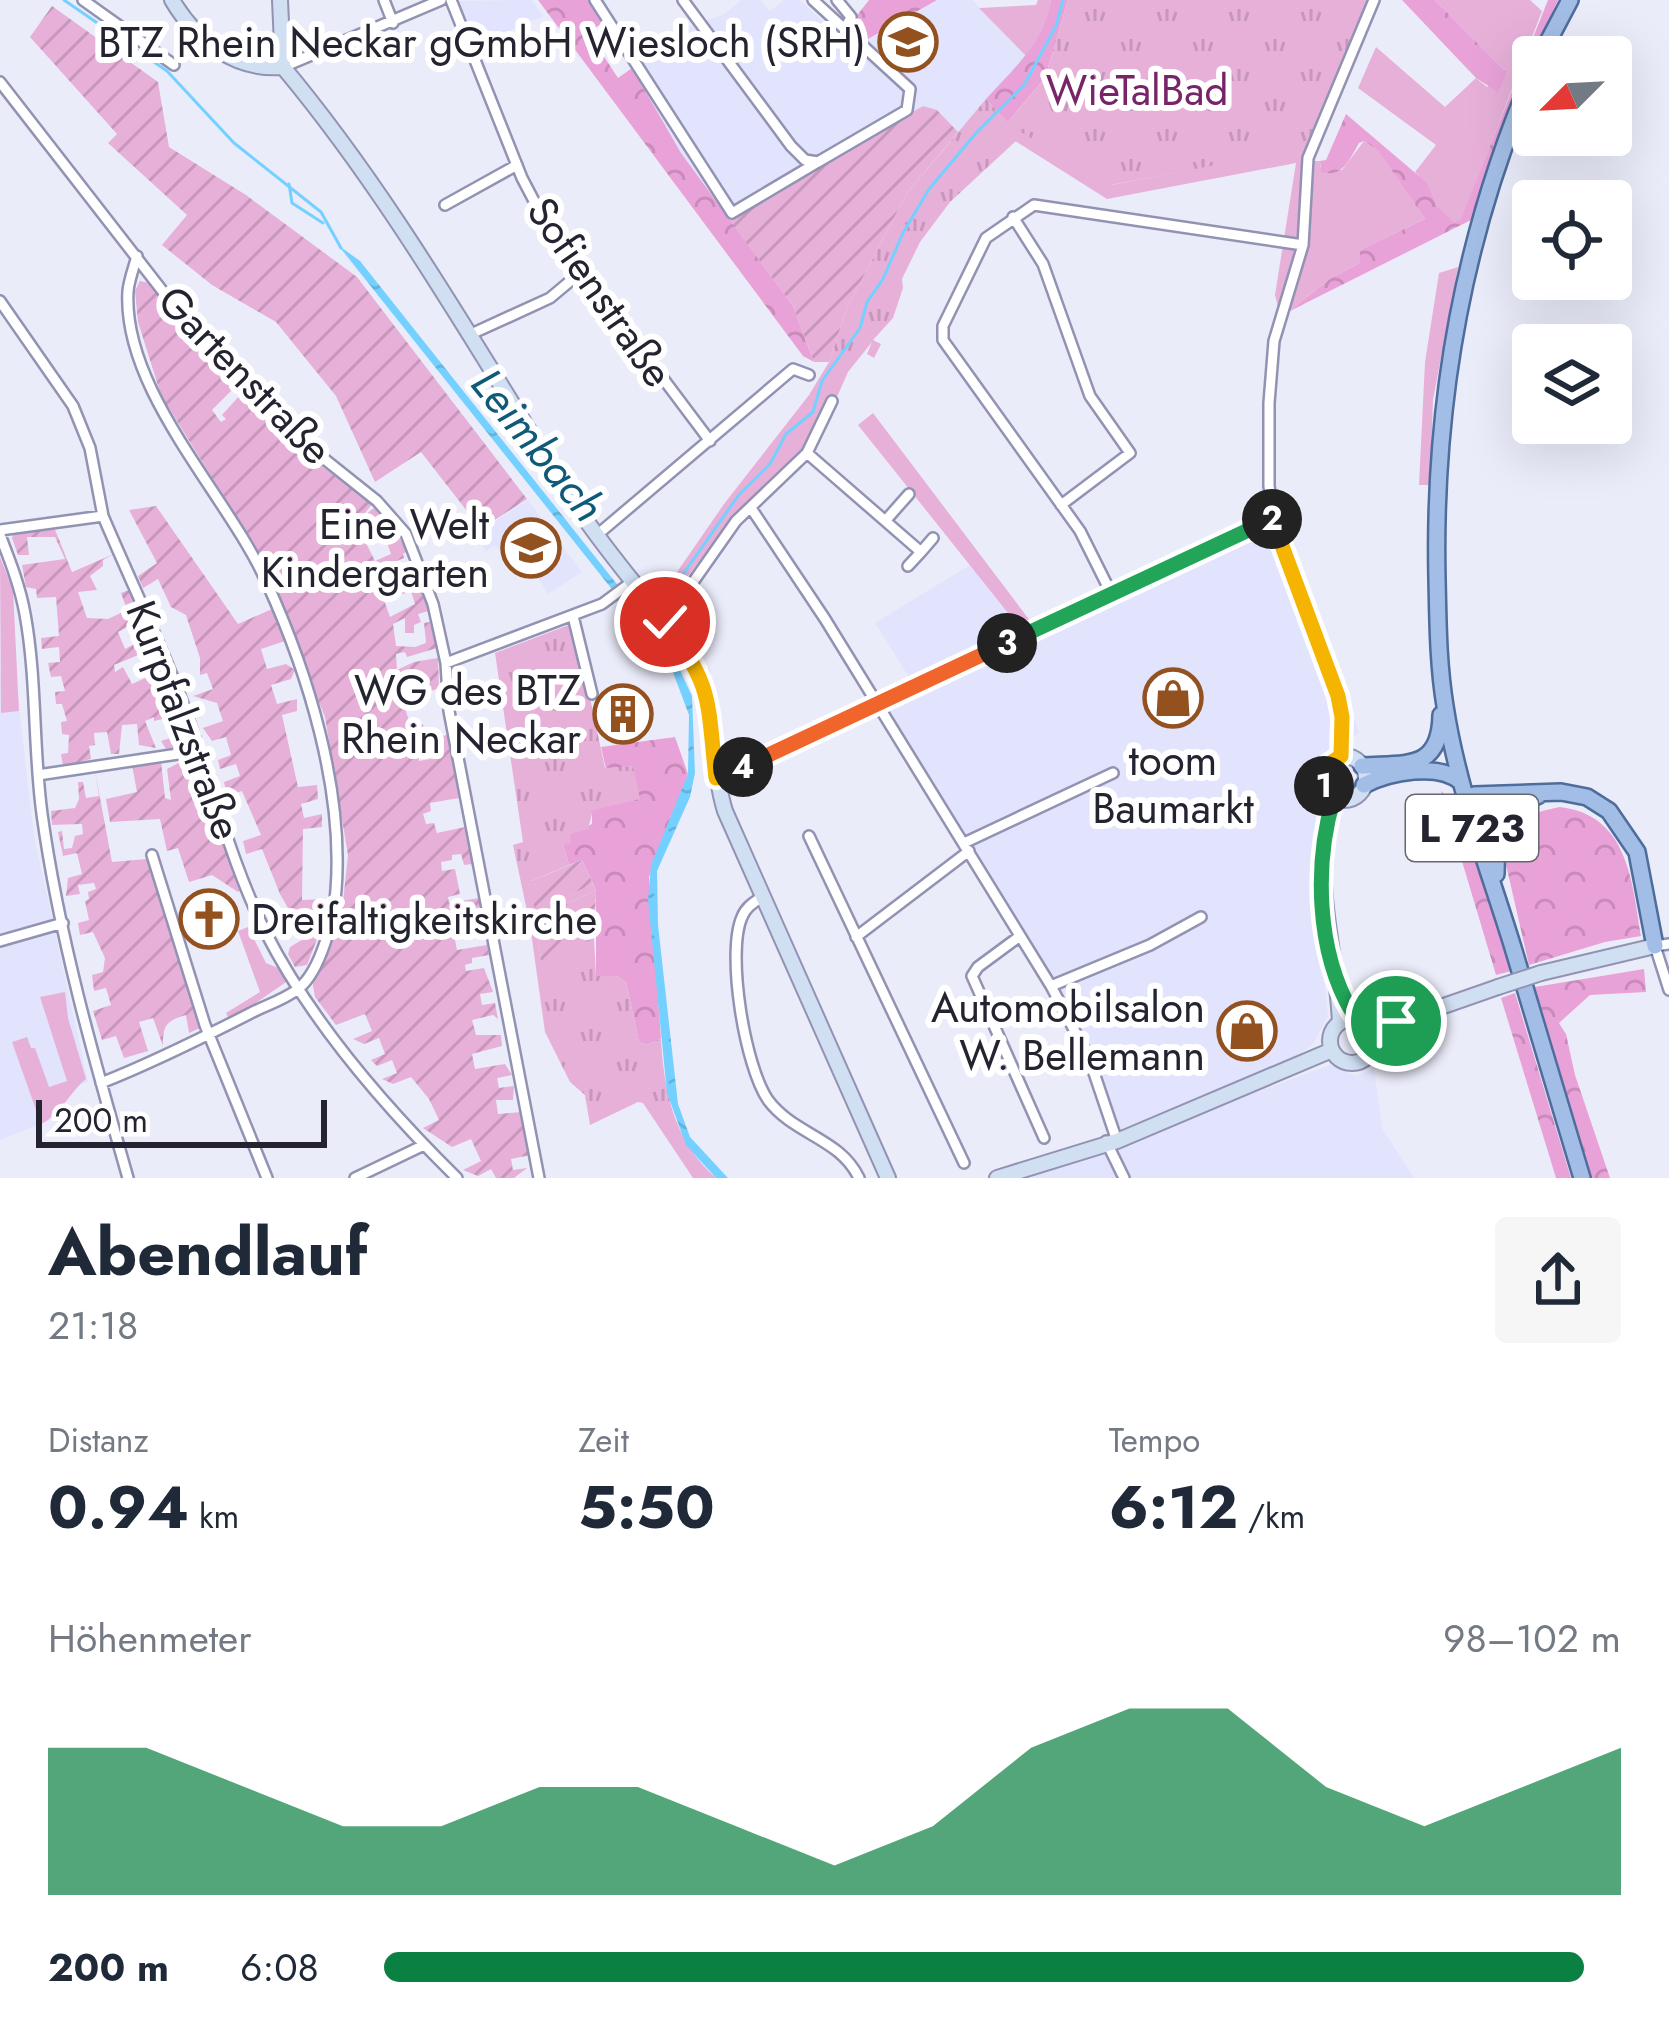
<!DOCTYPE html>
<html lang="de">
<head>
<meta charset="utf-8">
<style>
	:root { --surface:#fff; --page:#f6f6f7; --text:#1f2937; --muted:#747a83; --accent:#0b8043 }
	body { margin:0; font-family:Jost,sans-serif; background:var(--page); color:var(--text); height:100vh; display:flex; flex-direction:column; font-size:45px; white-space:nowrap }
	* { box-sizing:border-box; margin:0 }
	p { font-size:39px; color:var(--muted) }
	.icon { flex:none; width:66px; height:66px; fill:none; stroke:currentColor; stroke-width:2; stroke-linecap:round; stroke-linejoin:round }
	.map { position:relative; height:1178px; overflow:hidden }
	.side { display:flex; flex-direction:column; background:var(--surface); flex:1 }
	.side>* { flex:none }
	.needle { width:78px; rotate:246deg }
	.controls { position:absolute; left:1512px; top:36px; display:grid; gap:24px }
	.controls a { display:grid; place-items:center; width:120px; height:120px; border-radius:12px; background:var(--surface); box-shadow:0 12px 48px #0002; font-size:60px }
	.scale { position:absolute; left:36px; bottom:30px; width:291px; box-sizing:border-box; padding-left:12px; border:6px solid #242431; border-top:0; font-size:33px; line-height:42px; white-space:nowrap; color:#242431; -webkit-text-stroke:9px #fff; paint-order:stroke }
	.pin { position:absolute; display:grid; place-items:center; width:102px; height:102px; color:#fff; margin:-51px; border:6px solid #fff; border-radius:50%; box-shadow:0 3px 12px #0007 }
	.km { position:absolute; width:60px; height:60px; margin:-30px; border-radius:50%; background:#222; color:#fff; font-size:33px; line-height:60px; text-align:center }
	.round { display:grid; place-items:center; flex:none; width:126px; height:126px; border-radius:12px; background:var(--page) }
	.overview { display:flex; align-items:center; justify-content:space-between; height:204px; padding:0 48px }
	h1 { font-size:66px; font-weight:700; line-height:90px }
	.metrics { display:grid; grid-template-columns:repeat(3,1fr); gap:18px; height:204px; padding:12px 48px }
	.metrics div { display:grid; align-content:center }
	.metrics b { font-size:60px; font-weight:700 }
	.metrics small { font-size:33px; font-weight:400 }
	.metrics p { font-size:33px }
	.chart { height:336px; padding:24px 48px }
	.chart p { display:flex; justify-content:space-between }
	.chart svg { width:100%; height:216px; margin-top:12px; fill:var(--accent); opacity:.7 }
	ul { padding:0 48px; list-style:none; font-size:39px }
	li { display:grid; grid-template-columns:192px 144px 1fr; align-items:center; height:90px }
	li i { height:30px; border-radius:15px; background:var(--accent) }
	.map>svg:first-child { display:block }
	.built { fill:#e2e3fd }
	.grass { fill:#e7b0d9 }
	.forest { fill:url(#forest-crowns) }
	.park { fill:url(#park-tufts) }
	.garden { fill:url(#garden-furrows) }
	.water { fill:url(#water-ripples) }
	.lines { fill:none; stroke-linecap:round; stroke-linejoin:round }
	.stream { stroke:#74d1ff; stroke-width:3 }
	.street-casing { stroke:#9293b3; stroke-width:14 }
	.secondary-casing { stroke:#9293b3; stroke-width:18 }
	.primary-casing { stroke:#4e6c9c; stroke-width:20 }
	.street { stroke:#fff; stroke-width:9 }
	.secondary { stroke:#d1dff2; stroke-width:14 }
	.primary { stroke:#a3bee6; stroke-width:15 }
	.secondary-bridge-casing { stroke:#9293b3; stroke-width:18; stroke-linecap:butt }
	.secondary-bridge { stroke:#d1dff2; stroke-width:14 }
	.split-1-casing { stroke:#fff; stroke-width:24 }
	.split-2-casing { stroke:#fff; stroke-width:24 }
	.split-3-casing { stroke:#fff; stroke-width:24 }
	.split-4-casing { stroke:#fff; stroke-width:24 }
	.split-5-casing { stroke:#fff; stroke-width:24 }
	.split-1 { stroke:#22a559; stroke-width:15 }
	.split-2 { stroke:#f5b400; stroke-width:15 }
	.split-3 { stroke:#22a559; stroke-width:15 }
	.split-4 { stroke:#f0652b; stroke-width:15 }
	.split-5 { stroke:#f5b400; stroke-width:15 }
	.labels { text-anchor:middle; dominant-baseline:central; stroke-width:12; stroke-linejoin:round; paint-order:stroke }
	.shield { fill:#fff; stroke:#66666f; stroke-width:3 }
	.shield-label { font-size:39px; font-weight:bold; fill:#242431 }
	.poi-label { font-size:42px; fill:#242431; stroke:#fff; text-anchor:end }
	.park-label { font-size:42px; fill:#772568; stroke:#fff }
	.street-label { font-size:42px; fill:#242431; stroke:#fff }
	.water-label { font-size:45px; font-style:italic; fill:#105a79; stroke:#fff }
</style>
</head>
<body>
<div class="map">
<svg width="1669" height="1178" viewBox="0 0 1669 1178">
	<defs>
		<pattern id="forest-crowns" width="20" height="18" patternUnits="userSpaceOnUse" patternTransform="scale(3)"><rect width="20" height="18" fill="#e9a2d8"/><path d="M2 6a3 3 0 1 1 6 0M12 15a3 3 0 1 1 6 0" fill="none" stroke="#c88bba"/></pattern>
		<pattern id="park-tufts" width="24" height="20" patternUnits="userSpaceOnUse" patternTransform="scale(3)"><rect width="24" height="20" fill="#e7b0d9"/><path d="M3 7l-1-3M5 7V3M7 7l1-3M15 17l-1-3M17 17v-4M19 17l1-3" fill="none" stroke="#c697bb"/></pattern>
		<pattern id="garden-furrows" width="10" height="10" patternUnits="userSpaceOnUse" patternTransform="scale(3)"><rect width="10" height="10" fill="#e7b0d9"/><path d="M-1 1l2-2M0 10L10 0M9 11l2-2" fill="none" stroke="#c697bb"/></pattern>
		<pattern id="water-ripples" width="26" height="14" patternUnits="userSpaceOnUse" patternTransform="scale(3)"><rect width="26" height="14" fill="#74d1ff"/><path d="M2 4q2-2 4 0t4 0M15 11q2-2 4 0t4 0" fill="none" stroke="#64b3db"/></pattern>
	</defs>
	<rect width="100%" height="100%" fill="#ebecfa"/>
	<path class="built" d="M532 0 543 16 475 46 458 1Z
		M741 0H760L770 11 784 0H800L852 49 937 0H972L1026 56 958 132 937 110 923 106 728 218 681 153 632 68 694 24 723 15Z
		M528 500 582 572 548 594 522 553 507 562 495 545 486 551 475 534Z
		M1274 519 1288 526 1359 733 1322 760 1317 772 1320 793 1313 880 1328 1016 1313 1044 1296 1057 1111 1133 1035 953 875 708 912 682 875 623 970 565 1027 633Z
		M15 671 34 836 88 1082 78 1085 53 1119 0 1140V675Z
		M1332 1064 1356 1076 1374 1068 1382 1128 1414 1178H1029Z"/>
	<path class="grass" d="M1038 0H1051L1047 25 1026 56 979 8 1036 5Z
		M1435 0H1530L1542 11 1462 219 1454 222C1434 212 1431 187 1415 172L1436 145 1358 88 1376 47 1445 107 1476 78 1487 87 1507 73Z
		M1007 123 1112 185 1294 149 1313 161H1320V167L1342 170 1364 141 1378 149 1425 219 1360 250V263L1331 278 1288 312 1279 311 1275 295 1296 163 1107 199 1001 132Z
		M1458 267 1433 400 1430 485H1419L1425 362 1439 273Z
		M809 395 831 404 807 453 751 508 739 510 663 608 657 601 724 504Z
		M873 413 1031 622 1020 628 858 425Z
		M0 557 13 590 19 711 1 713Z
		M248 927 266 963 283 970 289 980 230 1021 226 1013 260 992 238 931Z
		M65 992 68 1018 86 1079C70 1092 60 1115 41 1124L12 1042 27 1037 31 1048H35L49 1087 67 1081 40 997Z"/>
	<path class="forest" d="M538 0H588L603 23 588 32 618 78 632 68 681 153 793 306 814 362 803 356Z
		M869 0H937L861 43 852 34 858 14Z
		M1051 0H1068L1045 78 1007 123 986 99C1014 68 1045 42 1051 0Z
		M1402 0H1435L1507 73 1498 92 1476 78Z
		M1548 0H1558L1506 114 1471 220 1288 312 1331 278 1360 263V250L1425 219 1378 150 1364 141 1359 143C1349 160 1343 178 1321 172L1320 161 1326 160 1346 114 1426 182 1437 206 1454 222 1461 219Z
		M675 737 688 774 649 877 661 1038 647 1045 639 1042 626 982 616 976H596V890L582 860 569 865 563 844 570 834 592 824V810L637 794 633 766 606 769 601 747Z
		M1441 791 1454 802 1465 823 1511 971 1496 975Z
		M1560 807C1628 815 1632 881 1641 936L1605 942 1529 965 1504 856C1506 821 1529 813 1560 807Z
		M1644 969 1646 992 1590 995 1559 1023 1566 1034 1575 1075 1610 1178H1592L1535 987Z
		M1515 993 1571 1178H1556L1501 998Z"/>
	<path class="park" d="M1068 0H1377L1313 161 1294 150 1111 185 1007 124 1002 132 1016 141 950 202 920 242 902 279 903 288 893 318 873 340 881 344 874 358 867 354 872 342 848 372 833 406 809 395 829 362 847 308 907 193 986 99 1008 122 1045 78Z
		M574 623 605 768 633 766 640 799 593 810 588 829 570 834 571 843 563 844 569 865 529 882 536 910 593 884 596 890 536 919 541 960 594 939 596 976H616L626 982 639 1042 647 1045 661 1038C664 1092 674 1141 716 1178H693L643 1103 638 1102 590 1125 585 1095 570 1082 545 1032 530 925 513 845 523 842 495 653Z"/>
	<path class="garden" d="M52 6 158 82 169 147 246 195 357 277 527 499 481 529 421 452 375 482 336 396 276 322 212 285 162 245 187 215 108 143 117 134 30 37Z
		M923 106 937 110 958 132 907 193 847 308 829 362H814L793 306 728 218Z
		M140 281 149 283 235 387 212 410 221 422 226 419 222 415 241 394 304 453 372 504 362 517 374 508 394 530 367 545 375 561 391 554 386 540 397 534 407 551 403 554 404 558 392 563 394 567 407 561 413 571 402 576 398 569 372 582 379 595 406 582 409 592 384 600 390 617 415 604 411 591 421 586 428 611 418 614 421 622 414 625V633H405V618L393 624 396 646 415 647 426 643 424 623 430 622 437 648 407 657 405 652 396 654 397 670 414 662 438 658 439 688 423 694 424 698 403 703 411 726 423 724 427 750 418 751 419 761 440 757 437 737 447 735 459 798 430 803 431 811 423 814 426 824 434 823 437 833 465 827 472 864 464 865 461 854 452 855V860L441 862 442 871 455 869 460 894 448 897 449 903 479 898 481 907 432 917 435 934 453 930 457 950 487 945 489 955 472 958V963L465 965 466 971 484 968 493 992 480 994 482 1005 495 1003 498 1019 493 1015 472 1020 476 1035H501L502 1046 472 1054 475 1069 505 1064 512 1075 497 1078 499 1088 514 1086 513 1100H496L498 1114 521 1112 531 1155 511 1159 513 1170 527 1168 514 1178H496L491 1169 478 1176 463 1170 481 1161 471 1139 452 1147 423 1128 439 1120 429 1099 411 1077 393 1084 382 1079 397 1073 392 1060 377 1066 371 1060 385 1054 379 1038 364 1044 353 1039 372 1031 365 1014 336 1025 315 997 312 980 329 951 343 902 348 855 325 717 259 554 161 395 138 322 135 291Z
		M156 506 238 624 272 609 285 641 261 649 267 669 286 664 295 670 291 679 271 685 277 704 297 699V711L282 715 298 787 317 785 318 799 301 804 304 818 322 814V827L303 829 302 900 323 899 326 916 307 965 295 967 288 954 290 947 305 938 280 894 262 849 246 854 243 841 261 835 242 791 227 796 224 782 240 776 236 764 220 769 218 760 231 755 226 737 212 741 203 728 223 721 217 703 193 696 213 689 207 673 200 675V658L186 615 171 607 158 579 143 588 138 576 157 563 129 510Z
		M54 527 72 572 114 554 103 560V566L90 576 97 590 78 592 87 618 108 619 127 610 121 593 129 590 145 628 134 623 118 632 125 649 149 636 155 648 114 665 115 672 123 667 132 684 152 675 146 660 157 654 192 744 166 749 161 741 176 736 171 717 154 721V717L145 721 156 748 139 745 137 724 122 725 119 754H111L107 732 94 733 95 745 89 746 91 759 63 766 61 754 68 753 69 735 62 734 61 722 67 721 62 704H56L55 692 65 691 61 676 51 677 48 663 60 662 59 647 42 649 41 638 59 636 56 597 37 598 36 589 26 587 22 565 65 559 55 537H27L29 555H18L12 538 14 533Z
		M190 757 196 761 207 790 197 791 199 803 206 808 213 806 223 830 211 836 214 841 223 838 243 889 238 892 212 875 189 882 178 848 167 851 160 819 110 822 106 799 137 792 132 765 161 761 165 798 171 800 167 769Z
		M95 771 112 862 147 859 200 1028 189 1033 186 1015C166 1021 163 1025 163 1046L153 1018 139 1022 148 1051 124 1058 116 1036 102 1040 93 1011 111 1005 106 988 94 991 92 975 103 972 105 958 93 932 80 935 78 923 89 920 85 901 89 899 88 892 96 889 94 883 78 885 80 894 66 896 68 878 82 874 77 853 63 856 58 832 62 831 64 849 72 848 75 836 83 834 82 824 52 825 51 811 75 808 79 799 78 782H83L86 798 99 796Z
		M582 860 593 884 535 911 529 882Z
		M596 890 594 939 541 961 536 919Z"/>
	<path class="water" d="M338 245 360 261 616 583 650 616 665 638 692 696 695 773 690 797 657 871 658 925 678 1104 690 1137 728 1178H716L686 1145 667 1093 648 900 651 865 688 774 689 715 671 667 650 646 638 622Z"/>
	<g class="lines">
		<path class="stream" d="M64 0 167 71 234 143 321 212 341 248
			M289 184 292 203 323 223
			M660 607 738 496 770 464 786 434 813 412 822 381 860 328 867 302 883 279 903 233 929 189 977 132 1024 85 1056 26 1063 0"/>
		<g class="street-casing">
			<path id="street" d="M83 0 174 65
				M384 0 393 23
				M451 0 522 178 544 220 710 441
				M595 0 732 213 818 162
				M683 0 791 146 805 160 818 162 907 110 910 89 813 0
				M837 0 851 17 845 29
				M283 67 441 0
				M0 82 206 347 278 422 377 501 406 534 433 604 446 663 449 711 539 1178
				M445 205 517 165
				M1013 217 1043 264 1090 396 1130 453 1061 505
				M0 301 73 406 90 448 103 516
				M469 335 550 298 581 272
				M807 453 921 552 908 566
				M751 508 825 619 1051 986 1089 1058 1117 1141
				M886 520 909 494
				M0 530 103 516C128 575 156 633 179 693 209 772 228 857 266 933 311 1021 387 1109 457 1178
				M0 535C10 561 20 586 25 614 37 679 33 748 42 814 59 937 94 1059 128 1178
				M597 535 793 369 809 375
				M921 552 933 538
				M1111 593 1080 531 943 340V326L986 238 1034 205 1303 245
				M573 616 592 694
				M665 622 736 521 807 453 832 401
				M446 663 602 604 633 581
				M1341 756 1342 717 1338 696 1274 519 1269 486V403L1274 341 1303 245 1308 158 1374 0
				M38 775 198 751
				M717 778 1274 519
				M809 836 964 1163
				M964 843 1113 773
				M152 855 205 1025 267 1178
				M762 897C753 903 746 907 742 917 726 953 745 1067 768 1100 794 1135 840 1138 859 1178
				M1020 936 978 967 972 976 1044 1138
				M856 937 969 851
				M0 941 63 923
				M1669 944 1655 946 1669 990
				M1051 986 1150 945 1201 917
				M101 1083C152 1063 200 1039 249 1014 264 1006 284 1000 298 989 321 971 334 918 336 890 344 790 308 673 267 583 227 494 122 391 128 291 129 280 134 267 137 256
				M1106 1141 1124 1178
				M355 1178 424 1145"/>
		</g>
		<g class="secondary-casing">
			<path id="secondary" d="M172 0C196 40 234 71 283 67
				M280 0 283 67
				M283 67C395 201 481 357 575 504 613 563 664 614 701 674 718 718 711 766 725 811L888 1178
				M1322 778a22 22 0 1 1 44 0a22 22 0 1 1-44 0Z
				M1334 797C1309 880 1336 941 1340 1022
				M1541 973 1655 946
				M1330 1041a22 22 0 1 1 44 0a22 22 0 1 1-44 0Z
				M1372 1031 1498 987
				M997 1178 1117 1141 1332 1050"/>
		</g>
		<g class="primary-casing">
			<path id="primary" d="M1540 57 1570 0
				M1533 73C1463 235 1433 403 1437 579 1438 622 1438 663 1445 706 1458 791 1489 869 1514 951 1537 1026 1559 1102 1582 1178
				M1362 766C1406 763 1440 771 1441 715
				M1364 785C1389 772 1439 762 1461 782
				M1474 795 1561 792 1587 797 1609 811 1637 852 1655 946
				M1475 798 1489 850
				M1496 874 1497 826 1516 806 1539 795"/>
		</g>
		<use href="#street" class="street"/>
		<use href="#secondary" class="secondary"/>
		<use href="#primary" class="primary"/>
		<g class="secondary-bridge-casing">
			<path id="secondary-bridge" d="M1498 987 1541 973"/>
		</g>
		<use href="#secondary-bridge" class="secondary-bridge"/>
	</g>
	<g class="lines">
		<g class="split-1-casing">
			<path id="split-1" d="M1324 786 1334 797C1314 863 1316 951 1352 1012 1357 1021 1365 1023 1372 1031L1396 1021"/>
		</g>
		<g class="split-2-casing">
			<path id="split-2" d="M1272 519 1338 696 1342 717 1341 756 1325 767 1324 786"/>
		</g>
		<g class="split-3-casing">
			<path id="split-3" d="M1007 643 1272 519"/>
		</g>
		<g class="split-4-casing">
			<path id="split-4" d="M743 767 1007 643"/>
		</g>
		<g class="split-5-casing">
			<path id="split-5" d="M665 622C714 688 707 701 716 778L743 767"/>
		</g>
		<use href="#split-1" class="split-1"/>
		<use href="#split-2" class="split-2"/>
		<use href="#split-3" class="split-3"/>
		<use href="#split-4" class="split-4"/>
		<use href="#split-5" class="split-5"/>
	</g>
	<defs>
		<g id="school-ring" transform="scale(3)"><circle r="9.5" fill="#fff" stroke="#93511f" stroke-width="1.5"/><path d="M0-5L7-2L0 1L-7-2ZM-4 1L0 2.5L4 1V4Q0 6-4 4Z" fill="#93511f"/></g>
		<g id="shop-ring" transform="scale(3)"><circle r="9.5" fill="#fff" stroke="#93511f" stroke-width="1.5"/><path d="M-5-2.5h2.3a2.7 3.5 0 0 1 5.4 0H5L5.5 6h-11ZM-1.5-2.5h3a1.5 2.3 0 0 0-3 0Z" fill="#93511f"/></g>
		<g id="building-ring" transform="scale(3)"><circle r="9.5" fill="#fff" stroke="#93511f" stroke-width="1.5"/><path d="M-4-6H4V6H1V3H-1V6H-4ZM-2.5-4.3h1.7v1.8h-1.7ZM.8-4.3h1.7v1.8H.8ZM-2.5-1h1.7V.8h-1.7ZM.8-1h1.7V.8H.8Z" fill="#93511f"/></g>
		<g id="church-ring" transform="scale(3)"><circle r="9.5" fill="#fff" stroke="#93511f" stroke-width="1.5"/><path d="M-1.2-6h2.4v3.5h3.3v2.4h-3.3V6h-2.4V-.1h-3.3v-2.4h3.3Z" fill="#93511f"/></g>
	</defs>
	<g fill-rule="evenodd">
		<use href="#school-ring" x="908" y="42"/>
		<use href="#school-ring" x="531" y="548"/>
		<use href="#shop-ring" x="1173" y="698"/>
		<use href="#building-ring" x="623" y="714"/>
		<use href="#church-ring" x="209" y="919"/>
		<use href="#shop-ring" x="1247" y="1031"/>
	</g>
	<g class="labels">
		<rect class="shield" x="1406" y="795" width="132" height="66" rx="9"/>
		<g class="shield-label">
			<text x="1472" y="828">L 723</text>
		</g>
		<g class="poi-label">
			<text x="866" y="42">BTZ Rhein Neckar gGmbH Wiesloch (SRH)</text>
			<text x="489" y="524">Eine Welt<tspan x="489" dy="48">Kindergarten</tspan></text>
			<text x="581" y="690">WG des BTZ<tspan x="581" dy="48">Rhein Neckar</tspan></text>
			<text x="1173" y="760" text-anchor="middle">toom<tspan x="1173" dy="48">Baumarkt</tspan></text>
			<text x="251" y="919" text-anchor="start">Dreifaltigkeitskirche</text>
			<text x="1205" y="1007">Automobilsalon<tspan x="1205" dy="48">W. Bellemann</tspan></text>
		</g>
		<g class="park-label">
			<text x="1137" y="90">WieTalBad</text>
		</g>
		<g class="street-label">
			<text transform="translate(600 292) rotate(55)">Sofienstraße</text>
			<text transform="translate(245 375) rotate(46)">Gartenstraße</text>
			<text transform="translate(184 720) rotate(69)">Kurpfalzstraße</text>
		</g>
		<g class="water-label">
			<text transform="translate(538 445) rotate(51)">Leimbach</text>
		</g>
	</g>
</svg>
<div class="controls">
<a><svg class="needle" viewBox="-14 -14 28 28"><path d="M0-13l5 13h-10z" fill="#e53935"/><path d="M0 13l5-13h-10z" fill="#747a83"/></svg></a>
<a><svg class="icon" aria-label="locate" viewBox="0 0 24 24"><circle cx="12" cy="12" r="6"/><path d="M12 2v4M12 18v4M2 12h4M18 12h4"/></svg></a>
<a><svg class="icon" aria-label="layers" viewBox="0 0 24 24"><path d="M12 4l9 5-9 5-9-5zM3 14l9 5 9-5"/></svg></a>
</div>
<div class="scale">200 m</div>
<div class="pin" style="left:1396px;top:1021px;background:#1e9e55"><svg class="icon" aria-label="arrive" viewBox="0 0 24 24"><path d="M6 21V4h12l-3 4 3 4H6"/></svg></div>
<div class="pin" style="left:665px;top:622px;background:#d93025"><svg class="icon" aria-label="check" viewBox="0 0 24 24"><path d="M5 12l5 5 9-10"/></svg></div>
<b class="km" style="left:1324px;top:786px">1</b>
<b class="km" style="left:1272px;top:519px">2</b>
<b class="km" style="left:1007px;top:643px">3</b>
<b class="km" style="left:743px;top:767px">4</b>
</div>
<section class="side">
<div class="overview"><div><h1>Abendlauf</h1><p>21:18</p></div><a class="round"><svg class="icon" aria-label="share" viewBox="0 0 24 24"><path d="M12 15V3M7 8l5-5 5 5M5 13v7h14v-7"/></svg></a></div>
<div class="metrics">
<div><p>Distanz</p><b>0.94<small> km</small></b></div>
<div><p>Zeit</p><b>5:50</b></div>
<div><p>Tempo</p><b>6:12<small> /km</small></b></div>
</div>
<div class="chart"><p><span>Höhenmeter</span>98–102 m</p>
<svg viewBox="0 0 160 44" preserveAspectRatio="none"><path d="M0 44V14L10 14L20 22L30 30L40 30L50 22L60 22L70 30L80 38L90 30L100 14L110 6L120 6L130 22L140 30L150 22L160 14V44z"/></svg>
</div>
<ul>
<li><b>200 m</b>6:08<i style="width:97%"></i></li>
</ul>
</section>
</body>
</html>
